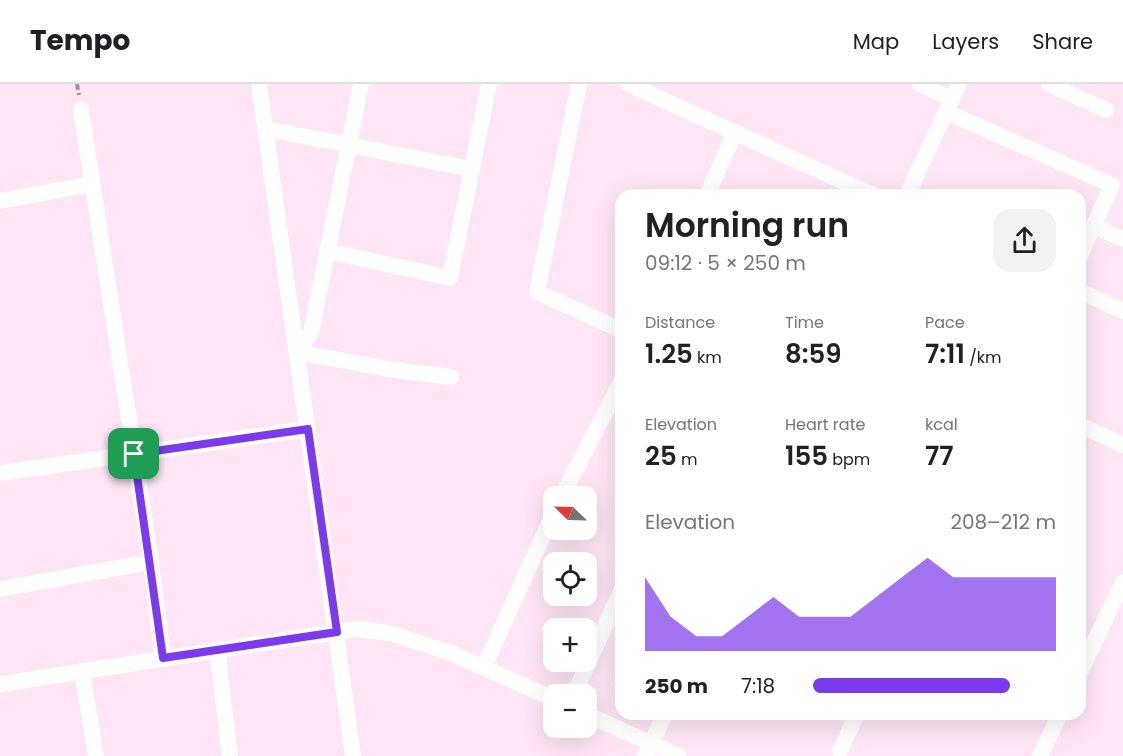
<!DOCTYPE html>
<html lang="en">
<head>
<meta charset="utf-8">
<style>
	:root { --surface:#fff; --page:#f2f2f2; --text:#202124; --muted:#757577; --line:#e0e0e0; --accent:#7c3aed }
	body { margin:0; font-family:Poppins,sans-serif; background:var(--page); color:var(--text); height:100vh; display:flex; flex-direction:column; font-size:22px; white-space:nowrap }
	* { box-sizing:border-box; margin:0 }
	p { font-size:20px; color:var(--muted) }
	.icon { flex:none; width:33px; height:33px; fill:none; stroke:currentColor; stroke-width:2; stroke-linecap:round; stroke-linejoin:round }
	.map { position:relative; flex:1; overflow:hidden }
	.panel { position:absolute; left:615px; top:105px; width:471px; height:531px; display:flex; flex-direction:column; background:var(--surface); border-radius:18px; box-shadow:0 6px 24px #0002 }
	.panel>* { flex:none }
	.needle { width:39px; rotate:293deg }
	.buttons { position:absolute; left:543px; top:402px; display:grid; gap:12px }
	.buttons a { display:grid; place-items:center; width:54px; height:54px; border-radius:12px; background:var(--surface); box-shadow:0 6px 24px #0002; font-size:30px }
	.pin { position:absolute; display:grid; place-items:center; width:51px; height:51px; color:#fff; margin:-26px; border-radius:12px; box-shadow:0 3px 9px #0006 }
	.round { display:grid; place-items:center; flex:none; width:63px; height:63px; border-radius:18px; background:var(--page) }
	.overview { display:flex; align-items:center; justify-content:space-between; height:102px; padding:0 30px }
	h1 { font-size:33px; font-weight:600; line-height:45px }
	.figures { display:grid; grid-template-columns:repeat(3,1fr); gap:9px; height:102px; padding:6px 30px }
	.figures div { display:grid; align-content:center }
	.figures b { font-size:26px; font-weight:600 }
	.figures small { font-size:16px; font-weight:400 }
	.figures p { font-size:16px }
	.chart { height:168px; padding:12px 30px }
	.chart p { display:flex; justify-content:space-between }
	.chart svg { width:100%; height:108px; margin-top:6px; fill:var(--accent); opacity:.7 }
	ul { padding:0 30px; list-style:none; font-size:20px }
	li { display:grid; grid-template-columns:96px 72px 1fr; align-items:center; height:45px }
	li i { height:15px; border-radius:8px; background:var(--accent) }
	header { display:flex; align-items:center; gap:36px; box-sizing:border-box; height:84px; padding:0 30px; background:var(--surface); border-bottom:2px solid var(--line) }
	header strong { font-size:28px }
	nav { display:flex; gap:33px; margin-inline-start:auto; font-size:21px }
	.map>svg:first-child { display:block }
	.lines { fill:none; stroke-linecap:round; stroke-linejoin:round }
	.path { stroke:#a693a0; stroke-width:4; stroke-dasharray:6 3; stroke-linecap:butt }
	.minor { stroke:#fff; stroke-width:16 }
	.route-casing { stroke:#fff; stroke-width:12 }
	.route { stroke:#7c3aed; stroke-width:8 }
</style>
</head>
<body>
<header>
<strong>Tempo</strong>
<nav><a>Map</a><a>Layers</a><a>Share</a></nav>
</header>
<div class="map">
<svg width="1123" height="672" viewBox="0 0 1123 672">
	<rect width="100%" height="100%" fill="#ffe5f6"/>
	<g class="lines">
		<path class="path" d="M77 0 79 11"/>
		<path class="minor" d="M259 0 353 672
			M361 0 311 249 297 268 394 286 451 293
			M579 0 537 208 621 246
			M628 0 873 111
			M920 0 952 15
			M1049 0 1106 26
			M81 26 151 478 163 574
			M946 28 1112 101 1080 172
			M266 45 472 85
			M707 111 735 48
			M907 111 959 0
			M0 117 92 100
			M1094 142 1123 155
			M327 167 450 194 489 0
			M1080 207 1123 227
			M1080 341 1123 361
			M0 389 308 345
			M562 412 621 298
			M1 505 151 478
			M217 566 230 672
			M484 583 554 428
			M82 587 96 672
			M1080 588 1123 498
			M0 600 356 545 390 549 451 569 554 615
			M574 610 621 507
			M586 630 679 672
			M840 667 857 630
			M645 672 665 630
			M1040 672 1060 630"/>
	</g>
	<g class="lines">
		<g class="route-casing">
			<path id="route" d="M308 345 337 548 163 574 134 370Z"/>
		</g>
		<use href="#route" class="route"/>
	</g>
</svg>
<div class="buttons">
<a><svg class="needle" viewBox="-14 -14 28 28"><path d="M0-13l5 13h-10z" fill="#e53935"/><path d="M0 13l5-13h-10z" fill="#757577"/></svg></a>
<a><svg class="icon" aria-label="locate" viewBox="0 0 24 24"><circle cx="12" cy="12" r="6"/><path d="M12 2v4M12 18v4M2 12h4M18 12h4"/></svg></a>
<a>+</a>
<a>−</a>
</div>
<div class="pin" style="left:134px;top:370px;background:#1e9e55"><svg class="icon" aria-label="arrive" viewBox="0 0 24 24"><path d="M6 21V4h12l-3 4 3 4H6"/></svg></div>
<section class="panel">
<div class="overview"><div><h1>Morning run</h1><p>09:12 · 5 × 250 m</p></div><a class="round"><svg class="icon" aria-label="share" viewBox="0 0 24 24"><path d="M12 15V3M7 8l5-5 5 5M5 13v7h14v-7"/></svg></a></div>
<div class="figures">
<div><p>Distance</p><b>1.25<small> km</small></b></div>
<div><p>Time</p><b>8:59</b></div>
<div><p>Pace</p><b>7:11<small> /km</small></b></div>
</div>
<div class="figures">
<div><p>Elevation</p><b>25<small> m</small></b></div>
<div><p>Heart rate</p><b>155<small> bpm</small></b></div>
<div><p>kcal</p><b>77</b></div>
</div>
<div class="chart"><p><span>Elevation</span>208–212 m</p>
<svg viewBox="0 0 160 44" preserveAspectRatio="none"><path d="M0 44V14L10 30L20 38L30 38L40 30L50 22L60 30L70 30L80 30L90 22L100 14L110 6L120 14L130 14L140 14L150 14L160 14V44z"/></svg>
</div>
<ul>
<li><b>250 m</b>7:18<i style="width:81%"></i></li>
</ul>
</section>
</div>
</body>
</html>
